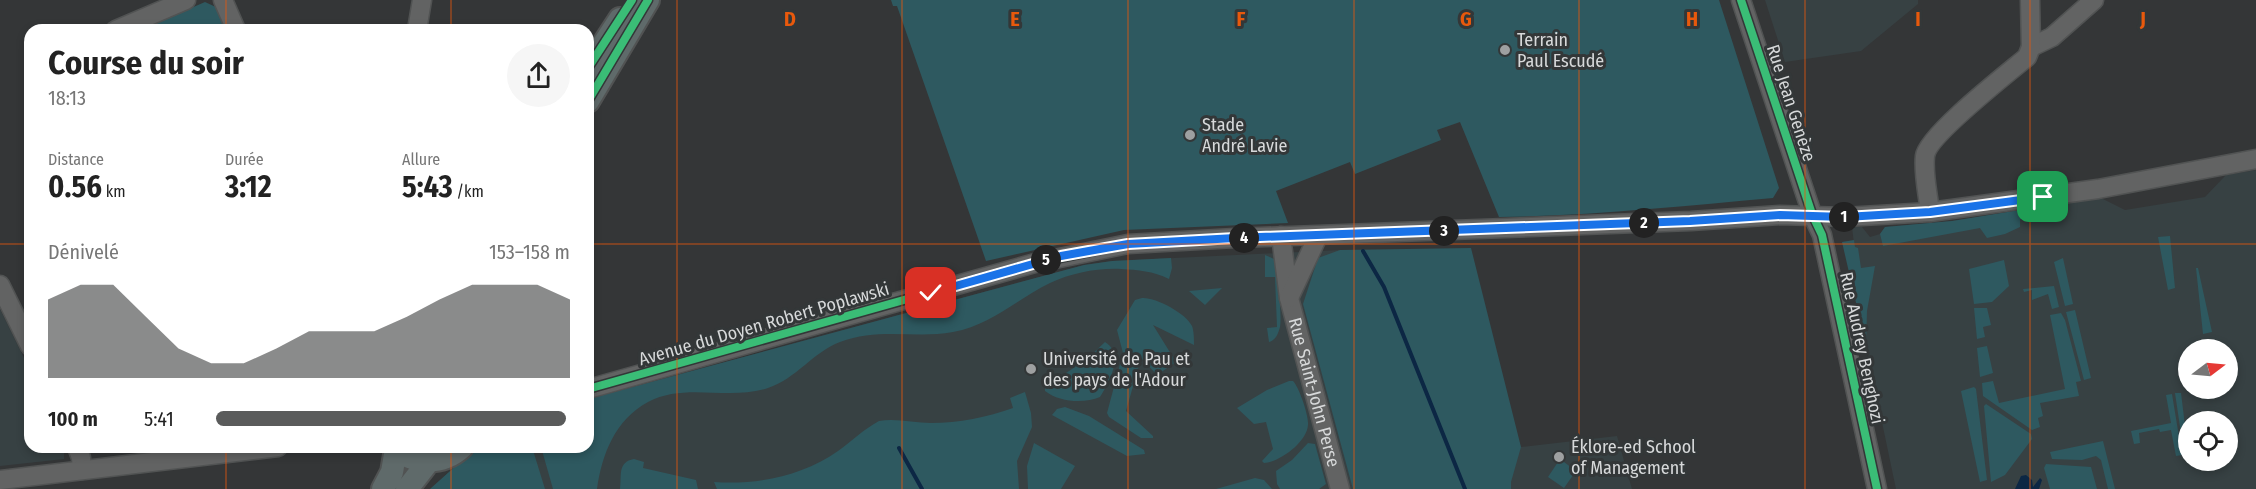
<!DOCTYPE html>
<html lang="fr">
<head>
<meta charset="utf-8">
<style>
	:root { --surface:#fff; --page:#f6f6f6; --text:#222; --muted:#767676; --accent:#5a5b5b }
	body { margin:0; font-family:"Fira Sans Condensed",sans-serif; background:var(--page); color:var(--text); height:100vh; display:flex; flex-direction:column; font-size:22px; white-space:nowrap }
	* { box-sizing:border-box; margin:0 }
	p { font-size:20px; color:var(--muted) }
	.icon { flex:none; width:33px; height:33px; fill:none; stroke:currentColor; stroke-width:2; stroke-linecap:round; stroke-linejoin:round }
	.map { position:relative; flex:1; overflow:hidden }
	.panel { position:absolute; left:24px; top:24px; width:570px; height:429px; display:flex; flex-direction:column; background:var(--surface); border-radius:18px; box-shadow:0 3px 9px #0003 }
	.panel>* { flex:none }
	.needle { width:39px; rotate:74deg }
	.fabs { position:absolute; left:2178px; top:339px; display:grid; gap:12px }
	.fabs a { display:grid; place-items:center; width:60px; height:60px; border-radius:50%; background:var(--surface); box-shadow:0 3px 9px #0003; font-size:30px }
	.pin { position:absolute; display:grid; place-items:center; width:51px; height:51px; color:#fff; margin:-26px; border-radius:12px; box-shadow:0 3px 9px #0006 }
	.km { position:absolute; width:30px; height:30px; margin:-15px; border-radius:50%; background:#222; color:#fff; font-size:16px; line-height:30px; text-align:center }
	.round { display:grid; place-items:center; flex:none; width:63px; height:63px; border-radius:32px; background:var(--page) }
	.headline { display:flex; align-items:center; justify-content:space-between; height:102px; padding:0 24px }
	h1 { font-size:33px; font-weight:700; line-height:45px }
	.figures { display:grid; grid-template-columns:repeat(3,1fr); gap:9px; height:102px; padding:6px 24px }
	.figures div { display:grid; align-content:center }
	.figures b { font-size:30px; font-weight:700 }
	.figures small { font-size:16px; font-weight:400 }
	.figures p { font-size:16px }
	.chart { height:168px; padding:12px 24px }
	.chart p { display:flex; justify-content:space-between }
	.chart svg { width:100%; height:108px; margin-top:6px; fill:var(--accent); opacity:.7 }
	ul { padding:0 24px; list-style:none; font-size:20px }
	li { display:grid; grid-template-columns:96px 72px 1fr; align-items:center; height:45px }
	li i { height:15px; border-radius:8px; background:var(--accent) }
	.map>svg:first-child { display:block }
	.built { fill:#374143; fill-rule:evenodd }
	.green { fill:#2e5960 }
	.water { fill:#0c2744 }
	.lines { fill:none; stroke-linecap:round; stroke-linejoin:round }
	.stream { stroke:#0c2744; stroke-width:4 }
	.minor-casing { stroke:#515353; stroke-width:21 }
	.major-casing { stroke:#515353; stroke-width:26 }
	.minor { stroke:#626363; stroke-width:18 }
	.major { stroke:#5f6a6a; stroke-width:22 }
	.cycleway-casing { stroke:#333738; stroke-width:11 }
	.cycleway { stroke:#3abd76; stroke-width:8 }
	.route-casing { stroke:#fff; stroke-width:12 }
	.route { stroke:#1a73e8; stroke-width:8 }
	.grid { fill:none; stroke:#e8590c; stroke-width:1.5; stroke-opacity:0.55 }
	.poi-dot { fill:#9ea0a1; stroke:#333738; stroke-width:2 }
	.labels { text-anchor:middle; dominant-baseline:central; stroke-width:6; stroke-linejoin:round; paint-order:stroke }
	.poi-label { font-size:18px; fill:#d7d9da; stroke:#333738; text-anchor:start }
	.street-label { font-size:18px; fill:#d7d9da; stroke:#333738 }
	.grid-label { font-size:20px; text-anchor:middle; font-weight:bold; fill:#e8590c; stroke:#333738; stroke-width:6; stroke-linejoin:round; paint-order:stroke }
</style>
</head>
<body>
<div class="map">
<svg width="2256" height="489" viewBox="0 0 2256 489">
	<rect width="100%" height="100%" fill="#343637"/>
	<path class="built" d="M1765 0H1918V4L1861 51 1785 62Z
		M2256 170V489H1896L1866 346 1852 227H1862L1870 237 1880 234 1885 227 1952 221 2101 198 2125 210 2205 197 2226 175ZM2188 350H2228V388H2188ZM2188 422H2228V460H2188Z
		M1340 250 1332 299 1458 472 1521 447 1617 436 1632 489H430L477 447H588V399L1084 265 1112 261Z
		M0 309 30 370V447H64V459L0 466Z"/>
	<path class="green" d="M891 0H1719L1779 188 1773 198C1682 206 1591 216 1499 217L1460 122 1437 130 1441 140 1355 174 1350 162 1276 191 1288 223 1124 230 986 261 897 6H893Z
		M205 2 218 8 226 30H140Z
		M2026 209 2020 220V227L2005 234 1987 238 1980 228 1883 246 1880 234 1885 227 1952 221Z
		M2170 236 2175 288 2168 290 2158 237Z
		M1854 240 1855 247 1858 248 1861 268 1875 266 1867 311 1866 346 1842 242Z
		M1471 248 1521 447 1511 482V489H1353L1303 304 1318 258 1340 250Z
		M1265 255 1274 259C1278 268 1282 317 1280 327 1278 334 1276 340 1269 342L1267 328 1277 327 1275 277H1265Z
		M1171 258 1172 268 1169 279C1153 271 1138 270 1121 269 1096 268 1072 273 1050 283 1017 299 991 325 953 332 915 339 879 327 840 342 813 352 796 379 768 388 728 401 685 382 648 402 615 420 602 454 597 489H553L541 447H588V399L1084 265 1112 261Z
		M2063 258 2073 304 2065 306 2054 262Z
		M2004 260 2009 286 1992 302 1974 304 1969 269Z
		M2196 268H2198L2212 332 2203 334Z
		M2054 286 2059 307 2052 309 2048 294 2032 300V290L2024 292 2023 289Z
		M1222 288 1205 305 1189 291Z
		M1142 298C1155 297 1186 313 1192 326 1194 331 1194 340 1194 345L1153 325 1176 362 1157 375 1141 358 1126 411 1153 436V438H1141L1109 417 1107 413 1123 353 1117 330 1135 300Z
		M1974 308H1987L1991 325 1983 327 1985 337 1977 339Z
		M2075 310 2091 378 2084 380 2066 312Z
		M2061 313 2065 320 2081 381 2076 382 2079 396 2040 403 2043 416 2038 418 2040 427 2032 430 1983 396 1982 383 1993 381 1999 403 2065 389 2050 315Z
		M1105 342C1125 354 1109 383 1100 397 1084 404 1059 402 1045 391V387L1087 359Z
		M1987 346 1993 373 1980 377 1977 348Z
		M1289 381H1293C1299 387 1309 416 1308 425 1307 442 1280 462 1264 463L1262 461 1273 449 1266 422 1254 424 1237 408 1267 390Z
		M1974 387 1976 389 1987 480 1980 482 1961 391Z
		M1025 392 1031 413 1032 427 1017 461 1019 489H717L714 482C758 485 802 476 838 451 852 441 864 429 879 421 896 418 914 423 931 423 959 423 987 417 1013 408L1010 398Z
		M2175 393H2181L2188 450V454H2184Z
		M2172 394 2182 455 2176 456 2171 430 2160 432 2159 429 2139 433 2140 443 2134 444 2131 431 2171 423 2166 395Z
		M1986 404 2031 434 2032 439 2005 475 1991 482 1984 406Z
		M1065 407 1089 416 1144 450 1145 454 1127 456 1052 415 1057 409Z
		M2103 441 2115 489H2108L2101 460 2096 456 2082 460 2052 459 2050 452Z
		M1034 443 1075 466 1061 489H1028L1027 466Z
		M1308 443 1315 444 1326 484 1319 489H1280L1277 484 1276 471 1292 460Z
		M477 447H532L545 489H430Z
		M634 459 644 462 643 468 696 480 698 489H620C622 476 617 462 634 459Z
		M1560 459 1576 471 1564 488 1548 477Z
		M2046 464 2091 467 2097 489H2050L2044 468Z
		M1255 478 1264 480 1272 489H1216Z"/>
	<path class="water" d="M2026 475 2032 480 2033 487 2040 478 2042 480 2039 489H2015L2021 476Z"/>
	<g class="lines">
		<path class="stream" d="M1363 251 1384 287 1465 489
			M899 448 922 489"/>
		<g class="minor-casing">
			<g id="minor">
				<path d="M223 0 236 30"/>
				<path d="M1741 0 1812 214 1822 235 1877 489"/>
				<path d="M116 30 186 0"/>
				<path d="M417 30 422 0"/>
				<path d="M2031 47 2052 37 2094 0"/>
				<path d="M1930 212C1928 194 1923 174 1925 156 1927 136 2008 73 2027 57L2031 47 2030 0"/>
				<path id="s1" d="M1281 236 1289 298 1340 489"/>
				<path d="M0 285 30 346"/>
				<path d="M1289 298 1318 236"/>
				<path d="M588 389 1035 263 1128 244 1235 238 1691 221 1780 215 1845 217 1930 212 2098 189 2256 159"/>
				<path d="M77 447 81 458 82 470"/>
				<path d="M0 480 278 447"/>
			</g>
		</g>
		<g class="major-casing">
			<path id="major" d="M588 68 620 19
				M588 101 648 0
				M394 447C413 465 443 465 462 447
				M383 489 392 472 396 449
				M407 489 429 461"/>
		</g>
		<use href="#minor" class="minor"/>
		<use href="#major" class="major"/>
		<g class="cycleway-casing">
			<path id="cycleway" d="M1741 0 1812 214 1822 235 1877 489
				M588 68 632 0
				M588 101 648 0
				M588 389 1035 263 1128 244 1235 238 1691 221 1770 216"/>
		</g>
		<use href="#cycleway" class="cycleway"/>
	</g>
	<g class="lines">
		<g class="route-casing">
			<path id="route" d="M931 293 1061 256 1128 244 1235 238 1690 221 1780 215 1845 217 1930 212 2043 197"/>
		</g>
		<use href="#route" class="route"/>
	</g>
	<path class="grid" d="M226 0V30M451 0V30M677 0V489M902 0V489M1128 0V489M1354 0V489M1579 0V489M1805 0V489M2030 0V489M0 244H30M588 244H2256M226 447V489M451 447V489"/>
	<g class="poi-dot">
		<circle cx="1505" cy="50" r="6"/>
		<circle cx="1190" cy="135" r="6"/>
		<circle cx="1031" cy="369" r="6"/>
		<circle cx="1559" cy="457" r="6"/>
	</g>
	<g class="labels">
		<g class="poi-label">
			<text x="1517" y="40">Terrain<tspan x="1517" dy="21">Paul Escudé</tspan></text>
			<text x="1202" y="125">Stade<tspan x="1202" dy="21">André Lavie</tspan></text>
			<text x="1043" y="359">Université de Pau et<tspan x="1043" dy="21">des pays de l'Adour</tspan></text>
			<text x="1571" y="447">Éklore-ed School<tspan x="1571" dy="21">of Management</tspan></text>
		</g>
		<g class="street-label">
			<text transform="translate(1791 103) rotate(72)">Rue Jean Genèze</text>
			<text transform="translate(764 324) rotate(-16)">Avenue du Doyen Robert Poplawski</text>
			<text transform="translate(1862 348) rotate(78)">Rue Audrey Benghozi</text>
			<text stroke="none"><textPath href="#s1" startOffset="160">Rue Saint-John Perse</textPath></text>
		</g>
	</g>
	<g class="grid-label">
		<text x="790" y="26">D</text>
		<text x="1015" y="26">E</text>
		<text x="1241" y="26">F</text>
		<text x="1466" y="26">G</text>
		<text x="1692" y="26">H</text>
		<text x="1918" y="26">I</text>
		<text x="2143" y="26">J</text>
	</g>
</svg>
<div class="fabs">
<a><svg class="needle" viewBox="-14 -14 28 28"><path d="M0-13l5 13h-10z" fill="#e53935"/><path d="M0 13l5-13h-10z" fill="#767676"/></svg></a>
<a><svg class="icon" aria-label="locate" viewBox="0 0 24 24"><circle cx="12" cy="12" r="6"/><path d="M12 2v4M12 18v4M2 12h4M18 12h4"/></svg></a>
</div>
<div class="pin" style="left:2043px;top:197px;background:#1e9e55"><svg class="icon" aria-label="arrive" viewBox="0 0 24 24"><path d="M6 21V4h12l-3 4 3 4H6"/></svg></div>
<div class="pin" style="left:931px;top:293px;background:#d93025"><svg class="icon" aria-label="check" viewBox="0 0 24 24"><path d="M5 12l5 5 9-10"/></svg></div>
<b class="km" style="left:1844px;top:217px">1</b>
<b class="km" style="left:1644px;top:223px">2</b>
<b class="km" style="left:1444px;top:231px">3</b>
<b class="km" style="left:1244px;top:238px">4</b>
<b class="km" style="left:1046px;top:260px">5</b>
<section class="panel">
<div class="headline"><div><h1>Course du soir</h1><p>18:13</p></div><a class="round"><svg class="icon" aria-label="share" viewBox="0 0 24 24"><path d="M12 15V3M7 8l5-5 5 5M5 13v7h14v-7"/></svg></a></div>
<div class="figures">
<div><p>Distance</p><b>0.56<small> km</small></b></div>
<div><p>Durée</p><b>3:12</b></div>
<div><p>Allure</p><b>5:43<small> /km</small></b></div>
</div>
<div class="chart"><p><span>Dénivelé</span>153–158 m</p>
<svg viewBox="0 0 160 44" preserveAspectRatio="none"><path d="M0 44V12L10 6L20 6L30 19L40 32L50 38L60 38L70 32L80 25L90 25L100 25L110 19L120 12L130 6L140 6L150 6L160 12V44z"/></svg>
</div>
<ul>
<li><b>100 m</b>5:41<i style="width:99%"></i></li>
</ul>
</section>
</div>
</body>
</html>
